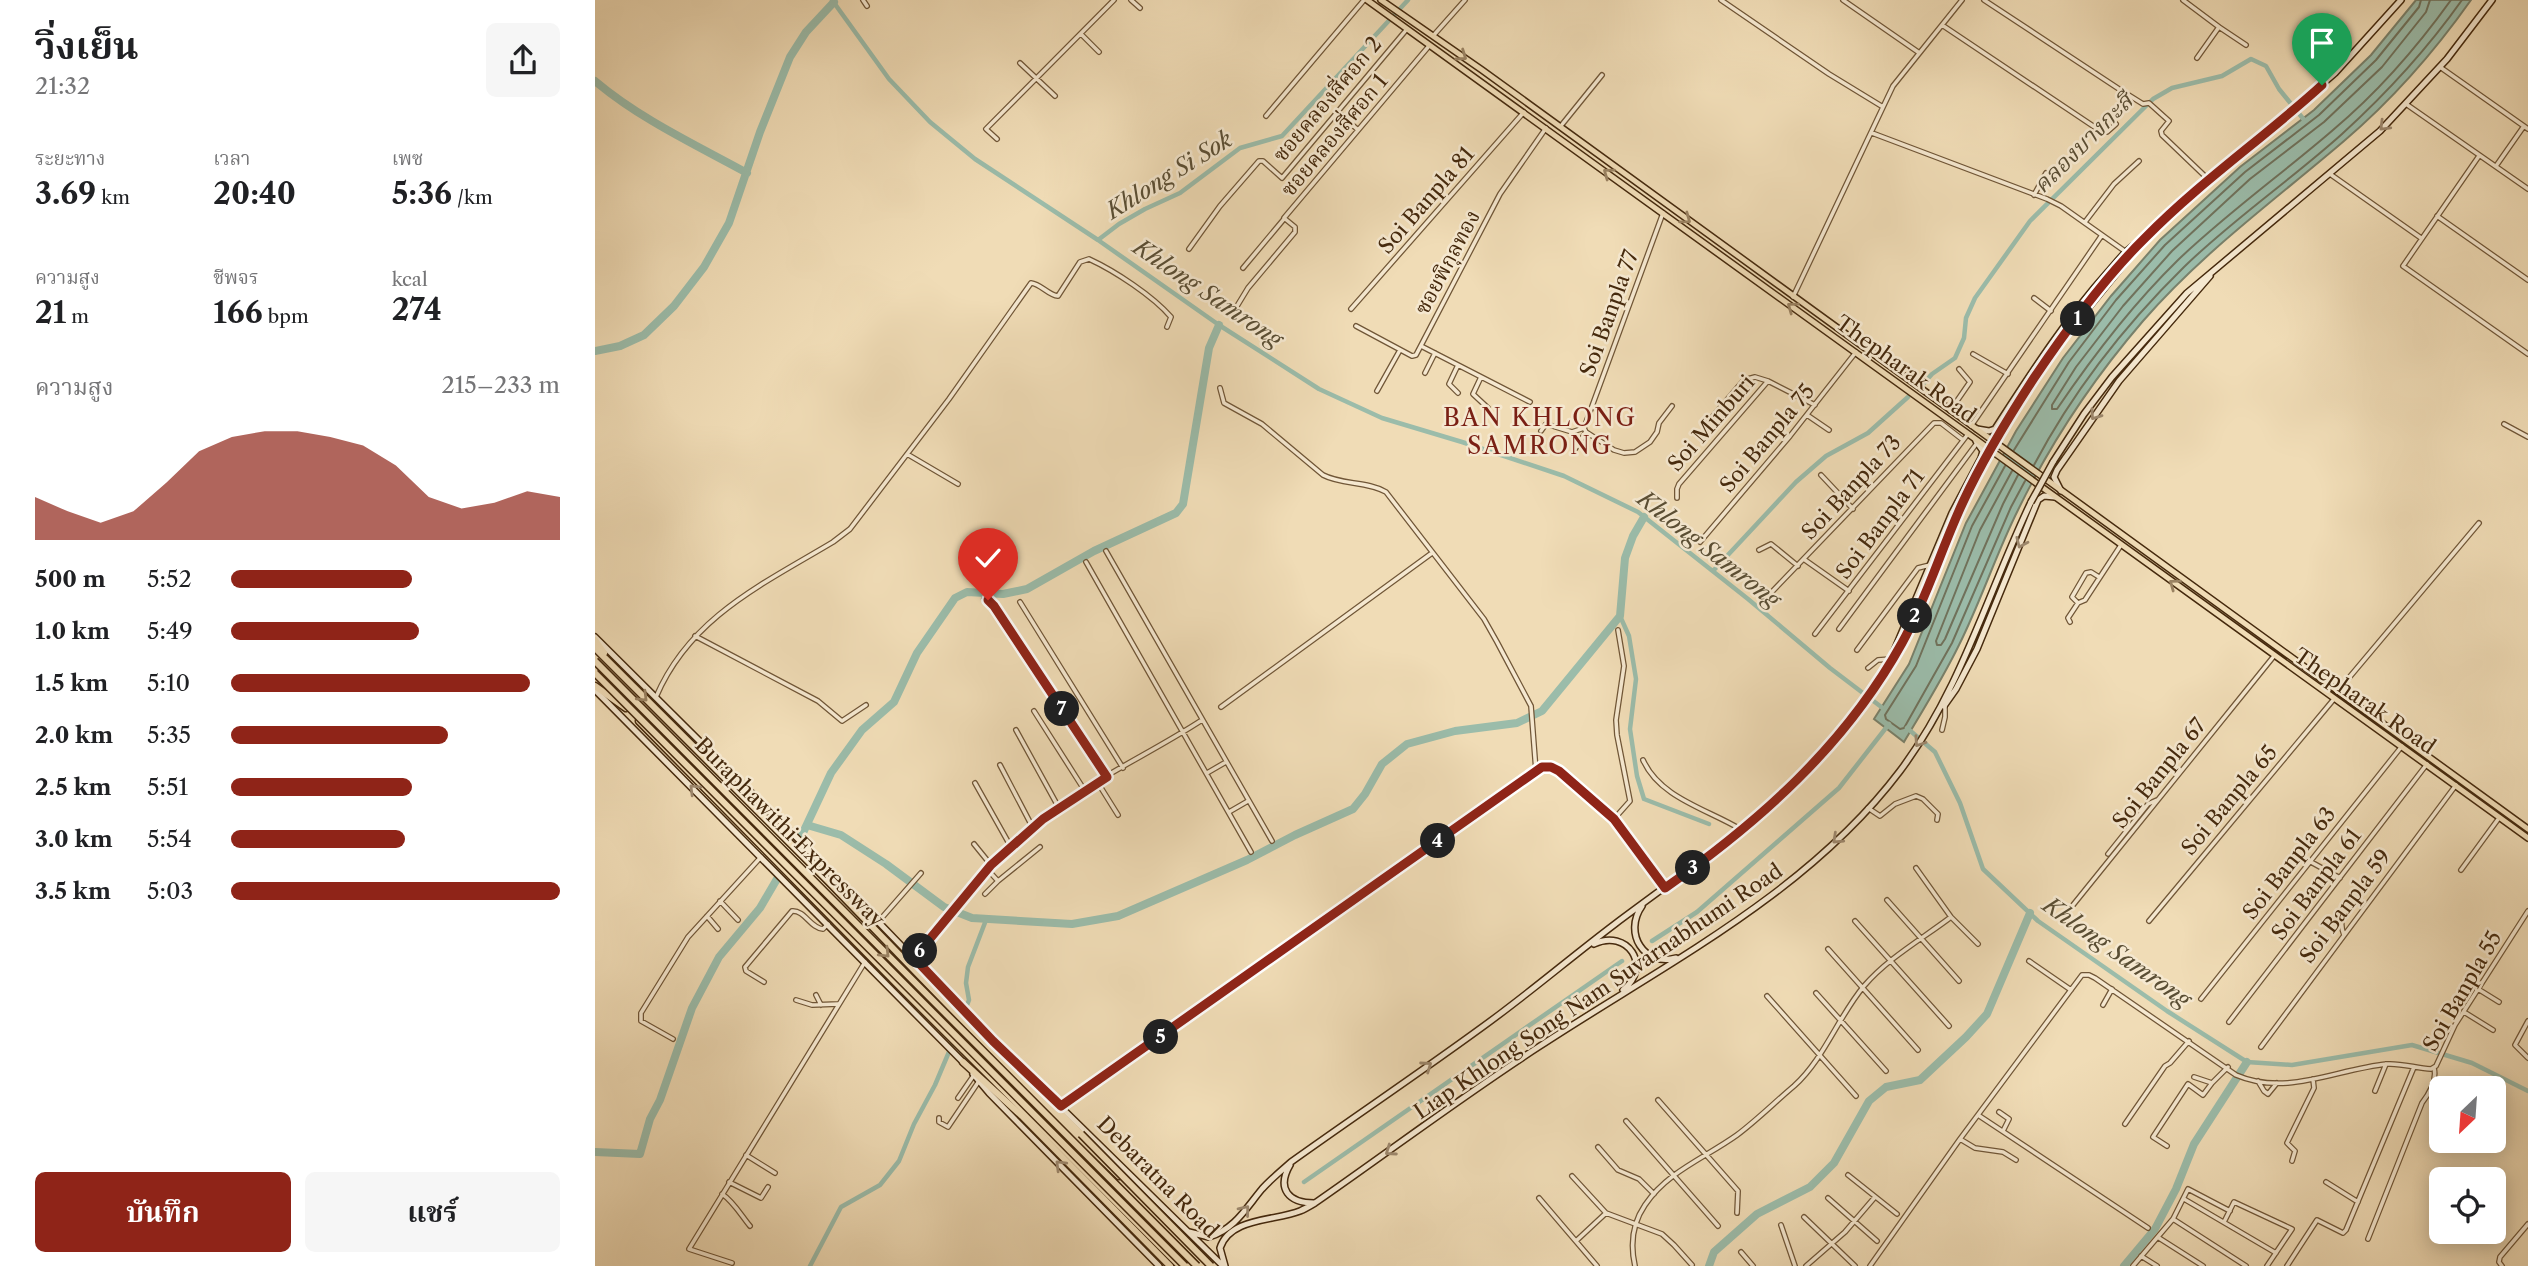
<!DOCTYPE html>
<html lang="th">
<head>
<meta charset="utf-8">
<style>
	:root { --surface:#fff; --page:#f6f6f6; --text:#202124; --muted:#757577; --accent:#8f2418 }
	body { margin:0; font-family:"Libre Caslon Text","Noto Serif Thai",serif; background:var(--page); color:var(--text); height:100vh; display:flex; flex-direction:column; font-size:26px; white-space:nowrap }
	* { box-sizing:border-box; margin:0 }
	p { font-size:23px; color:var(--muted) }
	.icon { flex:none; width:38px; height:38px; fill:none; stroke:currentColor; stroke-width:2; stroke-linecap:round; stroke-linejoin:round }
	.map { position:relative; flex:1; overflow:hidden }
	.panel { display:flex; flex-direction:column; background:var(--surface); width:595px }
	.panel>* { flex:none }
	.needle { width:46px; rotate:205deg }
	.controls { position:absolute; left:1834px; top:1076px; display:grid; gap:14px }
	.controls a { display:grid; place-items:center; width:77px; height:77px; border-radius:10px; background:var(--surface); box-shadow:0 4px 18px #0003; font-size:35px }
	.pin { position:absolute; display:grid; place-items:center; width:60px; height:60px; color:#fff; margin:-72px -30px; border-radius:50% 50% 50% 0; rotate:-45deg; box-shadow:0 0 7px #0007 }
	.pin .icon { rotate:45deg }
	.km { position:absolute; width:35px; height:35px; margin:-18px; border-radius:50%; background:#222; color:#fff; font-size:19px; line-height:35px; text-align:center }
	.round { display:grid; place-items:center; flex:none; width:74px; height:74px; border-radius:10px; background:var(--page) }
	.headline { display:flex; align-items:center; justify-content:space-between; height:119px; padding:0 35px }
	h1 { font-size:38px; font-weight:700; line-height:52px }
	.metrics { display:grid; grid-template-columns:repeat(3,1fr); gap:10px; height:119px; padding:7px 35px }
	.metrics div { display:grid; align-content:center }
	.metrics b { font-size:30px; font-weight:700 }
	.metrics small { font-size:19px; font-weight:400 }
	.metrics p { font-size:19px }
	.chart { height:196px; padding:14px 35px }
	.chart p { display:flex; justify-content:space-between }
	.chart svg { width:100%; height:126px; margin-top:7px; fill:var(--accent); opacity:.7 }
	.cta { display:flex; gap:14px; margin-top:auto; padding:14px 35px }
	.cta a { flex:1; height:80px; border-radius:10px; background:var(--accent); color:#fff; font-size:28px; font-weight:700; line-height:80px; text-align:center }
	.cta a+a { background:var(--page); color:var(--text) }
	ul { padding:0 35px; list-style:none; font-size:23px }
	li { display:grid; grid-template-columns:112px 84px 1fr; align-items:center; height:52px }
	li i { height:18px; border-radius:9px; background:var(--accent) }
	main { display:flex; flex:1; min-height:0 }
	.map>svg:first-child { display:block }
	.water { fill:#9bbcaa; stroke:#79816b; stroke-width:2 }
	.lines { fill:none; stroke-linecap:round; stroke-linejoin:round }
	.shore { stroke:#70725c; stroke-width:2 }
	.canal { stroke:#9bbcaa; stroke-width:4.5 }
	.river { stroke:#9bbcaa; stroke-width:8 }
	.minor-casing { stroke:#705637; stroke-width:6 }
	.secondary-casing { stroke:#45290d; stroke-width:8 }
	.primary-casing { stroke:#45290d; stroke-width:8 }
	.trunk-casing { stroke:#45290d; stroke-width:9 }
	.motorway-casing { stroke:#45290d; stroke-width:9 }
	.minor { stroke:#f5e8d0; stroke-width:3.5 }
	.secondary { stroke:#f5e8d0; stroke-width:5 }
	.primary { stroke:#f0dcb6; stroke-width:5 }
	.trunk { stroke:#f0dcb6; stroke-width:6 }
	.motorway { stroke:#f0dcb6; stroke-width:6 }
	.secondary-bridge-casing { stroke:#45290d; stroke-width:8; stroke-linecap:butt }
	.motorway-bridge-casing { stroke:#45290d; stroke-width:9; stroke-linecap:butt }
	.secondary-bridge { stroke:#f5e8d0; stroke-width:5 }
	.motorway-bridge { stroke:#f0dcb6; stroke-width:6 }
	.oneway { stroke:#9a8262 }
	.oneway2 { stroke:#9d886e }
	.route-casing { stroke:#fff; stroke-width:14 }
	.route { stroke:#8f2418; stroke-width:9 }
	.labels { text-anchor:middle; dominant-baseline:central; stroke-width:5; stroke-linejoin:round; paint-order:stroke }
	.street-label { font-size:21px; fill:#45290d; stroke:#f5e8d0 }
	.water-label { font-size:23px; font-style:italic; fill:#5a4e34; stroke:#f5e8d0 }
	.quarter-label { font-size:24px; letter-spacing:2px; fill:#7a1f14; stroke:#f5e8d0 }
</style>
</head>
<body>
<main>
<section class="panel">
<div class="headline"><div><h1>วิ่งเย็น</h1><p>21:32</p></div><a class="round"><svg class="icon" aria-label="share" viewBox="0 0 24 24"><path d="M12 15V3M7 8l5-5 5 5M5 13v7h14v-7"/></svg></a></div>
<div class="metrics">
<div><p>ระยะทาง</p><b>3.69<small> km</small></b></div>
<div><p>เวลา</p><b>20:40</b></div>
<div><p>เพซ</p><b>5:36<small> /km</small></b></div>
</div>
<div class="metrics">
<div><p>ความสูง</p><b>21<small> m</small></b></div>
<div><p>ชีพจร</p><b>166<small> bpm</small></b></div>
<div><p>kcal</p><b>274</b></div>
</div>
<div class="chart"><p><span>ความสูง</span>215–233 m</p>
<svg viewBox="0 0 160 44" preserveAspectRatio="none"><path d="M0 44V29L10 34L20 38L30 34L40 24L50 13L60 8L70 6L80 6L90 8L100 11L110 18L120 29L130 33L140 31L150 27L160 29V44z"/></svg>
</div>
<ul>
<li><b>500 m</b>5:52<i style="width:55%"></i></li>
<li><b>1.0 km</b>5:49<i style="width:57%"></i></li>
<li><b>1.5 km</b>5:10<i style="width:91%"></i></li>
<li><b>2.0 km</b>5:35<i style="width:66%"></i></li>
<li><b>2.5 km</b>5:51<i style="width:55%"></i></li>
<li><b>3.0 km</b>5:54<i style="width:53%"></i></li>
<li><b>3.5 km</b>5:03<i style="width:100%"></i></li>
</ul>
<div class="cta"><a>บันทึก</a><a>แชร์</a></div>
</section>
<div class="map">
<svg width="1933" height="1266" viewBox="0 0 1933 1266">
	<rect width="100%" height="100%" fill="#f0dcb6"/>
	<filter id="stains"><feTurbulence type="fractalNoise" baseFrequency=".00286" numOctaves="4"/><feColorMatrix values="0 0 0 0 .2 0 0 0 0 .09 0 0 0 0 .02 0 0 0 .5 -.17"/></filter>
	<radialGradient id="worn" r=".72"><stop offset=".6" stop-color="#630" stop-opacity="0"/><stop offset="1" stop-color="#630" stop-opacity=".3"/></radialGradient>
	<path class="water" d="M1821 0H1876C1840 51 1796 101 1749 141 1680 200 1608 252 1548 321 1499 378 1456 442 1423 510 1401 554 1386 601 1364 645 1348 678 1328 710 1309 742L1279 719 1314 664 1371 523 1421 431 1468 358 1516 296 1565 240 1645 167 1719 110 1776 55Z"/>
	<g class="lines">
		<path class="shore" d="M1835 0 1831 12 1787 67 1729 122 1655 179 1577 251 1528 306 1481 367 1457 405V409H1462C1498 356 1537 305 1583 260 1632 213 1687 174 1738 130 1782 93 1823 46 1856 0
			M1419 450 1474 362 1521 300 1570 245 1650 172 1724 115 1781 60 1824 7 1826 0
			M1439 465C1477 393 1530 325 1589 267 1638 219 1696 180 1747 134 1791 94 1833 48 1867 0
			M1410 466 1377 526 1321 666 1290 715 1291 719 1305 729 1309 728 1357 643 1416 507 1430 481
			M1417 471 1385 530 1341 641 1342 645H1346L1350 639 1408 504 1423 475"/>
		<path class="canal" d="M237 0 294 79 335 122 380 159 503 240 624 325 724 389 787 418 867 442 969 476 1043 512 1153 599 1235 668 1289 709
			M503 240 524 224 550 209 585 193 645 148 687 136 813 0
			M1329 383 1337 374 1360 358 1369 338 1371 318 1380 298 1435 221 1558 99 1577 88 1627 76 1656 59 1671 66 1684 89 1710 121
			M1118 571 1201 482 1231 456 1273 433 1313 397
			M1025 616 1034 636 1041 679 1035 729 1042 776 1049 799 1114 824
			M1312 728 1340 752 1365 803 1388 869 1443 921 1572 1011 1652 1062 1697 1065 1817 1045 1877 1063 1933 1091
			M1057 941 1102 912 1244 788 1294 724
			M363 1028 374 1000 371 983 373 967 391 920
			M709 1182 1027 961
			M215 1266 246 1207 285 1185 304 1161 319 1124 340 1085 359 1040"/>
		<path class="river" d="M0 81C45 119 101 145 152 173
			M0 351 25 346 49 335 79 306 109 267 134 223 165 132 195 57 211 32 239 2
			M212 825 246 835 291 864 349 907 377 918 477 924 523 916 652 860 700 835 758 809 770 794 787 764 812 744 860 731 922 723 947 711 1025 616 1030 558 1038 536 1049 517
			M206 837 236 773 267 730 299 702 322 653 360 598 372 592 408 594 432 589 499 551 581 513 588 504 614 348 624 325
			M0 1152 45 1154 55 1119 65 1100 97 1008 124 957 165 908 182 879
			M1114 1266 1119 1252 1162 1214 1215 1187 1239 1163 1274 1101 1291 1087 1325 1080 1371 1037 1392 1014 1435 913
			M1529 1266 1560 1229 1581 1189 1599 1144 1652 1062"/>
		<g class="minor-casing">
			<path id="minor" d="M268 0 272 6
				M536 0 545 8
				M1126 0 1234 74 1288 107
				M1248 0 1323 52
				M1389 0 1524 89 1548 104 1554 103 1574 121 1566 131 1567 135 1614 180
				M1588 0 1624 27 1602 58
				M1347 25 1507 132H1512L1521 124
				M1624 27 1651 45
				M486 34 504 52
				M838 36 870 0
				M425 63 460 96
				M1845 67 1933 129
				M1811 104 1933 189
				M743 112 763 130
				M671 116 769 0
				M965 127 1007 75
				M1277 133 1452 199 1466 206 1531 252
				M402 139 391 129 519 0
				M1884 156 1808 266 1933 354
				M1901 166 1929 126
				M1735 174 1826 238
				M1439 195 1451 173
				M1068 213 989 428 991 432 1019 450 1029 453 1040 452 1055 442 1062 432 1064 423 1077 406
				M1842 216 1933 280
				M1490 222 1519 184 1544 161
				M594 249 625 206 664 161H668L687 178 812 29
				M648 268 689 219
				M1198 297 1298 86 1367 0
				M1439 298 1456 311
				M756 309 929 112
				M639 311 653 288 700 232V227L689 218 834 46
				M761 326 817 356 821 355 905 194 951 128
				M826 346 935 402
				M1378 354 1413 374
				M830 373 840 353
				M886 377 878 394 893 408 891 414
				M782 391 805 350
				M863 393 854 384 863 365
				M1355 411 1375 382 1364 369
				M1212 415 1234 430
				M1113 422 1149 380 1160 377 1173 381
				M1909 424 1933 437
				M1376 426 1507 235
				M946 431 951 424 977 432 989 428
				M980 449 991 432
				M312 454 363 484
				M1226 475 1258 509
				M1082 498V489L1084 484 1173 381 1220 405
				M1105 542 1195 436 1261 352
				M1164 550 1176 544 1203 566
				M511 551 677 841
				M1210 560 1254 591
				M491 562 656 852
				M1171 598 1339 423H1346L1368 440
				M389 599 399 606 512 777
				M425 602 528 768
				M1483 603 1477 597 1491 573 1496 572 1504 577
				M1475 622 1473 618 1483 603 1490 600 1526 545
				M1244 629 1382 443
				M1220 634 1373 434
				M100 636 223 701 247 721 271 705
				M1262 650 1323 568 1335 565
				M1273 668 1283 660 1296 659
				M1742 692 1884 523
				M61 697C95 617 168 584 238 542L255 529 354 399 436 283C446 284 453 295 463 296L485 262 494 259C520 271 558 296 576 317L572 327
				M626 707 837 553
				M439 711 490 791
				M421 730 464 808
				M1347 730 1350 717V706
				M1048 760C1065 798 1112 809 1145 829
				M405 765 438 828
				M942 771 952 767 961 769 1019 819 1068 887
				M612 773 631 762
				M380 783 416 847
				M503 783 523 815
				M1273 808 1285 816 1300 804 1321 796 1328 799 1343 814 1342 820
				M634 812 653 801
				M1019 819 1035 801 1022 735 1021 720 1029 666 1023 630
				M379 844 396 865
				M1513 854 1553 804 1562 800
				M1716 862 1745 878
				M1321 868 1356 917 1383 944
				M392 869 403 881 445 847
				M1866 870 1904 818
				M390 894 403 881
				M1292 900 1364 981
				M125 901 143 920
				M1474 910 1679 656
				M112 916 123 929
				M284 921 326 873
				M1260 921 1354 1026
				M1554 921 1739 699
				M1749 935C1744 922 1747 916 1756 906
				M1233 949 1323 1050
				M319 958C360 907 395 862 447 820 495 780 555 754 607 720
				M1434 961 1476 990
				M169 982 151 971 150 967 197 911C210 910 215 928 228 929L233 924
				M1883 989 1904 1002
				M1221 993 1291 1071
				M221 995 226 1005
				M1172 996 1261 1096
				M1606 999 1807 746
				M201 1000 217 1005 243 1004
				M1508 1005 1517 989
				M1869 1012 1898 1030
				M1933 1021 1920 1045 1933 1058
				M1634 1022 1832 764
				M78 1039 46 1021V1013L93 937 166 857
				M1666 1047 1861 785
				M1599 1077 1617 1083 1633 1067
				M1663 1081 1669 1091 1673 1094 1682 1083
				M1780 1091 1791 1064
				M363 1098 379 1075
				M1063 1100 1143 1191 1142 1213
				M466 1106 941 771 936 706 902 642 889 619 791 492C772 481 747 485 728 475L667 424 629 403 625 388
				M1404 1112 1414 1119 1408 1131
				M1383 1115 1553 1228
				M344 1118V1122L353 1127 384 1081
				M1031 1121 1123 1226
				M1530 1124 1570 1066 1575 1063 1594 1041
				M1365 1139 1380 1148 1408 1152 1421 1160
				M1572 1146 1558 1137 1593 1084 1608 1095 1617 1083
				M1003 1147 1023 1170 1044 1179 1059 1194
				M151 1155 180 1173
				M1697 1161 1700 1151 1692 1143 1719 1088 1718 1079
				M1253 1175 1302 1214
				M977 1176 1011 1213 1067 1234 1079 1245 1097 1265
				M134 1182 166 1198 173 1187
				M1731 1182 1763 1202
				M127 1194C138 1201 146 1215 155 1226
				M944 1198 1002 1266
				M1233 1198 1282 1241
				M1589 1199 1681 1253
				M1209 1217 1260 1266
				M1578 1219 1651 1266
				M1629 1222 1639 1202 1697 1229 1672 1266
				M1186 1225 1200 1266
				M1564 1238 1608 1266
				M1773 1239 1827 1103C1834 1094 1842 1080 1839 1068
				M981 1241 1011 1213
				M1146 1252 1158 1266
				M1546 1256 1562 1266
				M137 1263 94 1249 270 962
				M1040 1266C1035 1244 1037 1224 1050 1205 1073 1171 1110 1158 1142 1135 1162 1120 1180 1102 1199 1086 1229 1059 1243 1017 1269 986 1293 958 1327 939 1356 917
				M1211 1266 1250 1232 1280 1197
				M1275 1266 1365 1139 1487 975H1494L1500 978 1641 1075C1692 1097 1741 1069 1792 1064 1806 1063 1821 1068 1836 1069L1841 1066 1860 1025 1933 911
				M1538 1266 1578 1219 1593 1189 1635 1211
				M1692 1266 1722 1220 1748 1233 1751 1230 1819 1067
				M1907 1266 1904 1262 1905 1257 1933 1224"/>
		</g>
		<g class="secondary-casing">
			<path id="secondary" d="M1409 426 1440 377 1472 334 1550 238 1740 73 1806 0
				M1382 429 1394 431 1400 429C1435 375 1470 320 1513 272 1523 261 1531 249 1544 242
				M1458 462 1489 414 1517 377 1592 293 1785 131 1852 59 1897 0
				M1466 491 1459 477 1462 470 1524 381 1615 276
				M0 637 204 840 415 1058
				M1299 651 1357 513 1386 458 1388 451 1381 441
				M0 690 369 1063
				M1349 706 1361 689 1382 649 1443 500 1449 496 1460 497
				M1047 906C1028 933 1049 967 1081 958
				M999 944C1032 928 1058 966 1028 990
				M425 1067 628 1266
				M378 1074 394 1093 564 1266
				M695 1165C681 1189 694 1203 719 1203
				M594 1232 614 1237C640 1229 651 1208 667 1189 676 1179 686 1171 696 1162 759 1117 823 1074 886 1028 932 995 975 958 1020 924 1112 855 1199 799 1268 704 1321 633 1346 547 1385 468
				M630 1266 625 1248C635 1217 681 1221 705 1211 710 1209 715 1206 720 1203 795 1151 869 1095 945 1046 1070 964 1213 893 1305 771 1366 690 1393 592 1436 502"/>
		</g>
		<g class="primary-casing">
			<path id="primary" d="M772 0 1933 838
				M786 0 887 70 1933 829"/>
		</g>
		<g class="trunk-casing">
			<path id="trunk" d="M0 640 9 653
				M0 648 233 881 444 1099 524 1176
				M0 686 31 708
				M44 721 306 988 585 1266"/>
		</g>
		<g class="motorway-casing">
			<path id="motorway" d="M413 1055 446 1095 486 1134
				M368 1062 427 1116 575 1266"/>
		</g>
		<use href="#minor" class="minor"/>
		<use href="#secondary" class="secondary"/>
		<use href="#primary" class="primary"/>
		<use href="#trunk" class="trunk"/>
		<use href="#motorway" class="motorway"/>
		<g class="secondary-bridge-casing">
			<path id="secondary-bridge" d="M1385 468 1409 426
				M1436 502 1458 462"/>
		</g>
		<g class="motorway-bridge-casing">
			<path id="motorway-bridge" d="M0 661 602 1266
				M0 673 590 1266
				M486 1134 616 1266"/>
		</g>
		<use href="#secondary-bridge" class="secondary-bridge"/>
		<use href="#motorway-bridge" class="motorway-bridge"/>
	</g>
	<defs><path id="oneway-chevron" d="M-2-3.5L2.5 0L-2 3.5" fill="none" stroke-width="1.6" stroke-linecap="round" stroke-linejoin="round" transform="scale(1.75)"/></defs>
	<g class="oneway">
		<use href="#oneway-chevron" transform="translate(867 56) rotate(35)"/>
		<use href="#oneway-chevron" transform="translate(1013 173) rotate(-144)"/>
		<use href="#oneway-chevron" transform="translate(1091 219) rotate(36)"/>
		<use href="#oneway-chevron" transform="translate(1197 307) rotate(-144)"/>
		<use href="#oneway-chevron" transform="translate(1579 584) rotate(-144)"/>
		<use href="#oneway-chevron" transform="translate(48 697) rotate(45)"/>
		<use href="#oneway-chevron" transform="translate(290 953) rotate(45)"/>
	</g>
	<g class="oneway2">
		<use href="#oneway-chevron" transform="translate(1789 126) rotate(135)"/>
		<use href="#oneway-chevron" transform="translate(1500 415) rotate(125)"/>
		<use href="#oneway-chevron" transform="translate(1426 543) rotate(114)"/>
		<use href="#oneway-chevron" transform="translate(1324 742) rotate(124)"/>
		<use href="#oneway-chevron" transform="translate(99 789) rotate(-135)"/>
		<use href="#oneway-chevron" transform="translate(1242 839) rotate(137)"/>
		<use href="#oneway-chevron" transform="translate(832 1066) rotate(-35)"/>
		<use href="#oneway-chevron" transform="translate(795 1151) rotate(145)"/>
		<use href="#oneway-chevron" transform="translate(465 1165) rotate(-135)"/>
		<use href="#oneway-chevron" transform="translate(650 1210) rotate(-51)"/>
	</g>
	<g class="lines">
		<g class="route-casing">
			<path id="route" d="M393 600 399 606 512 777 448 819 396 865 319 958 398 1041 466 1106 947 767H956L964 771 1019 819 1070 888C1164 822 1250 746 1307 643 1332 598 1346 549 1368 502 1388 459 1413 418 1439 378 1470 332 1511 276 1551 237 1605 182 1670 137 1727 85"/>
		</g>
		<use href="#route" class="route"/>
	</g>
	<g class="labels">
		<g class="street-label">
			<text transform="translate(732 99) rotate(-50)">ซอยคลองสี่ศอก 2</text>
			<text transform="translate(739 135) rotate(-50)">ซอยคลองสี่ศอก 1</text>
			<text transform="translate(831 200) rotate(-49)">Soi Banpla 81</text>
			<text transform="translate(852 262) rotate(-62)">ซอยพิกุลทอง</text>
			<text transform="translate(1014 313) rotate(-70)">Soi Banpla 77</text>
			<text transform="translate(1311 369) rotate(36)">Thepharak Road</text>
			<text transform="translate(1116 423) rotate(-49)">Soi Minburi</text>
			<text transform="translate(1172 438) rotate(-50)">Soi Banpla 75</text>
			<text transform="translate(1256 487) rotate(-47)">Soi Banpla 73</text>
			<text transform="translate(1285 524) rotate(-53)">Soi Banpla 71</text>
			<text transform="translate(1770 701) rotate(35)">Thepharak Road</text>
			<text transform="translate(1564 773) rotate(-51)">Soi Banpla 67</text>
			<text transform="translate(1634 800) rotate(-50)">Soi Banpla 65</text>
			<text transform="translate(195 832) rotate(45)">Buraphawithi Expressway</text>
			<text transform="translate(1694 863) rotate(-52)">Soi Banpla 63</text>
			<text transform="translate(1721 884) rotate(-53)">Soi Banpla 61</text>
			<text transform="translate(1750 906) rotate(-53)">Soi Banpla 59</text>
			<text transform="translate(1003 991) rotate(-34)">Liap Khlong Song Nam Suvarnabhumi Road</text>
			<text transform="translate(1867 991) rotate(-60)">Soi Banpla 55</text>
			<text transform="translate(563 1177) rotate(45)">Debaratna Road</text>
		</g>
		<g class="water-label">
			<text transform="translate(1488 143) rotate(-45)">คลองบางกะสี</text>
			<text transform="translate(574 175) rotate(-32)">Khlong Si Sok</text>
			<text transform="translate(613 293) rotate(34)">Khlong Samrong</text>
			<text transform="translate(1114 549) rotate(38)">Khlong Samrong</text>
			<text transform="translate(1522 952) rotate(35)">Khlong Samrong</text>
		</g>
		<g class="quarter-label">
			<text x="945" y="417">BAN KHLONG<tspan x="945" dy="28">SAMRONG</tspan></text>
		</g>
	</g>
	<rect width="100%" height="100%" filter="url(#stains)"/>
	<rect width="100%" height="100%" fill="url(#worn)"/>
</svg>
<div class="controls">
<a><svg class="needle" viewBox="-14 -14 28 28"><path d="M0-13l5 13h-10z" fill="#e53935"/><path d="M0 13l5-13h-10z" fill="#757577"/></svg></a>
<a><svg class="icon" aria-label="locate" viewBox="0 0 24 24"><circle cx="12" cy="12" r="6"/><path d="M12 2v4M12 18v4M2 12h4M18 12h4"/></svg></a>
</div>
<div class="pin" style="left:1727px;top:85px;background:#1e9e55"><svg class="icon" aria-label="arrive" viewBox="0 0 24 24"><path d="M6 21V4h12l-3 4 3 4H6"/></svg></div>
<div class="pin" style="left:393px;top:600px;background:#d93025"><svg class="icon" aria-label="check" viewBox="0 0 24 24"><path d="M5 12l5 5 9-10"/></svg></div>
<b class="km" style="left:1483px;top:319px">1</b>
<b class="km" style="left:1320px;top:616px">2</b>
<b class="km" style="left:1098px;top:868px">3</b>
<b class="km" style="left:843px;top:841px">4</b>
<b class="km" style="left:566px;top:1037px">5</b>
<b class="km" style="left:325px;top:951px">6</b>
<b class="km" style="left:467px;top:709px">7</b>
</div>
</main>
</body>
</html>
